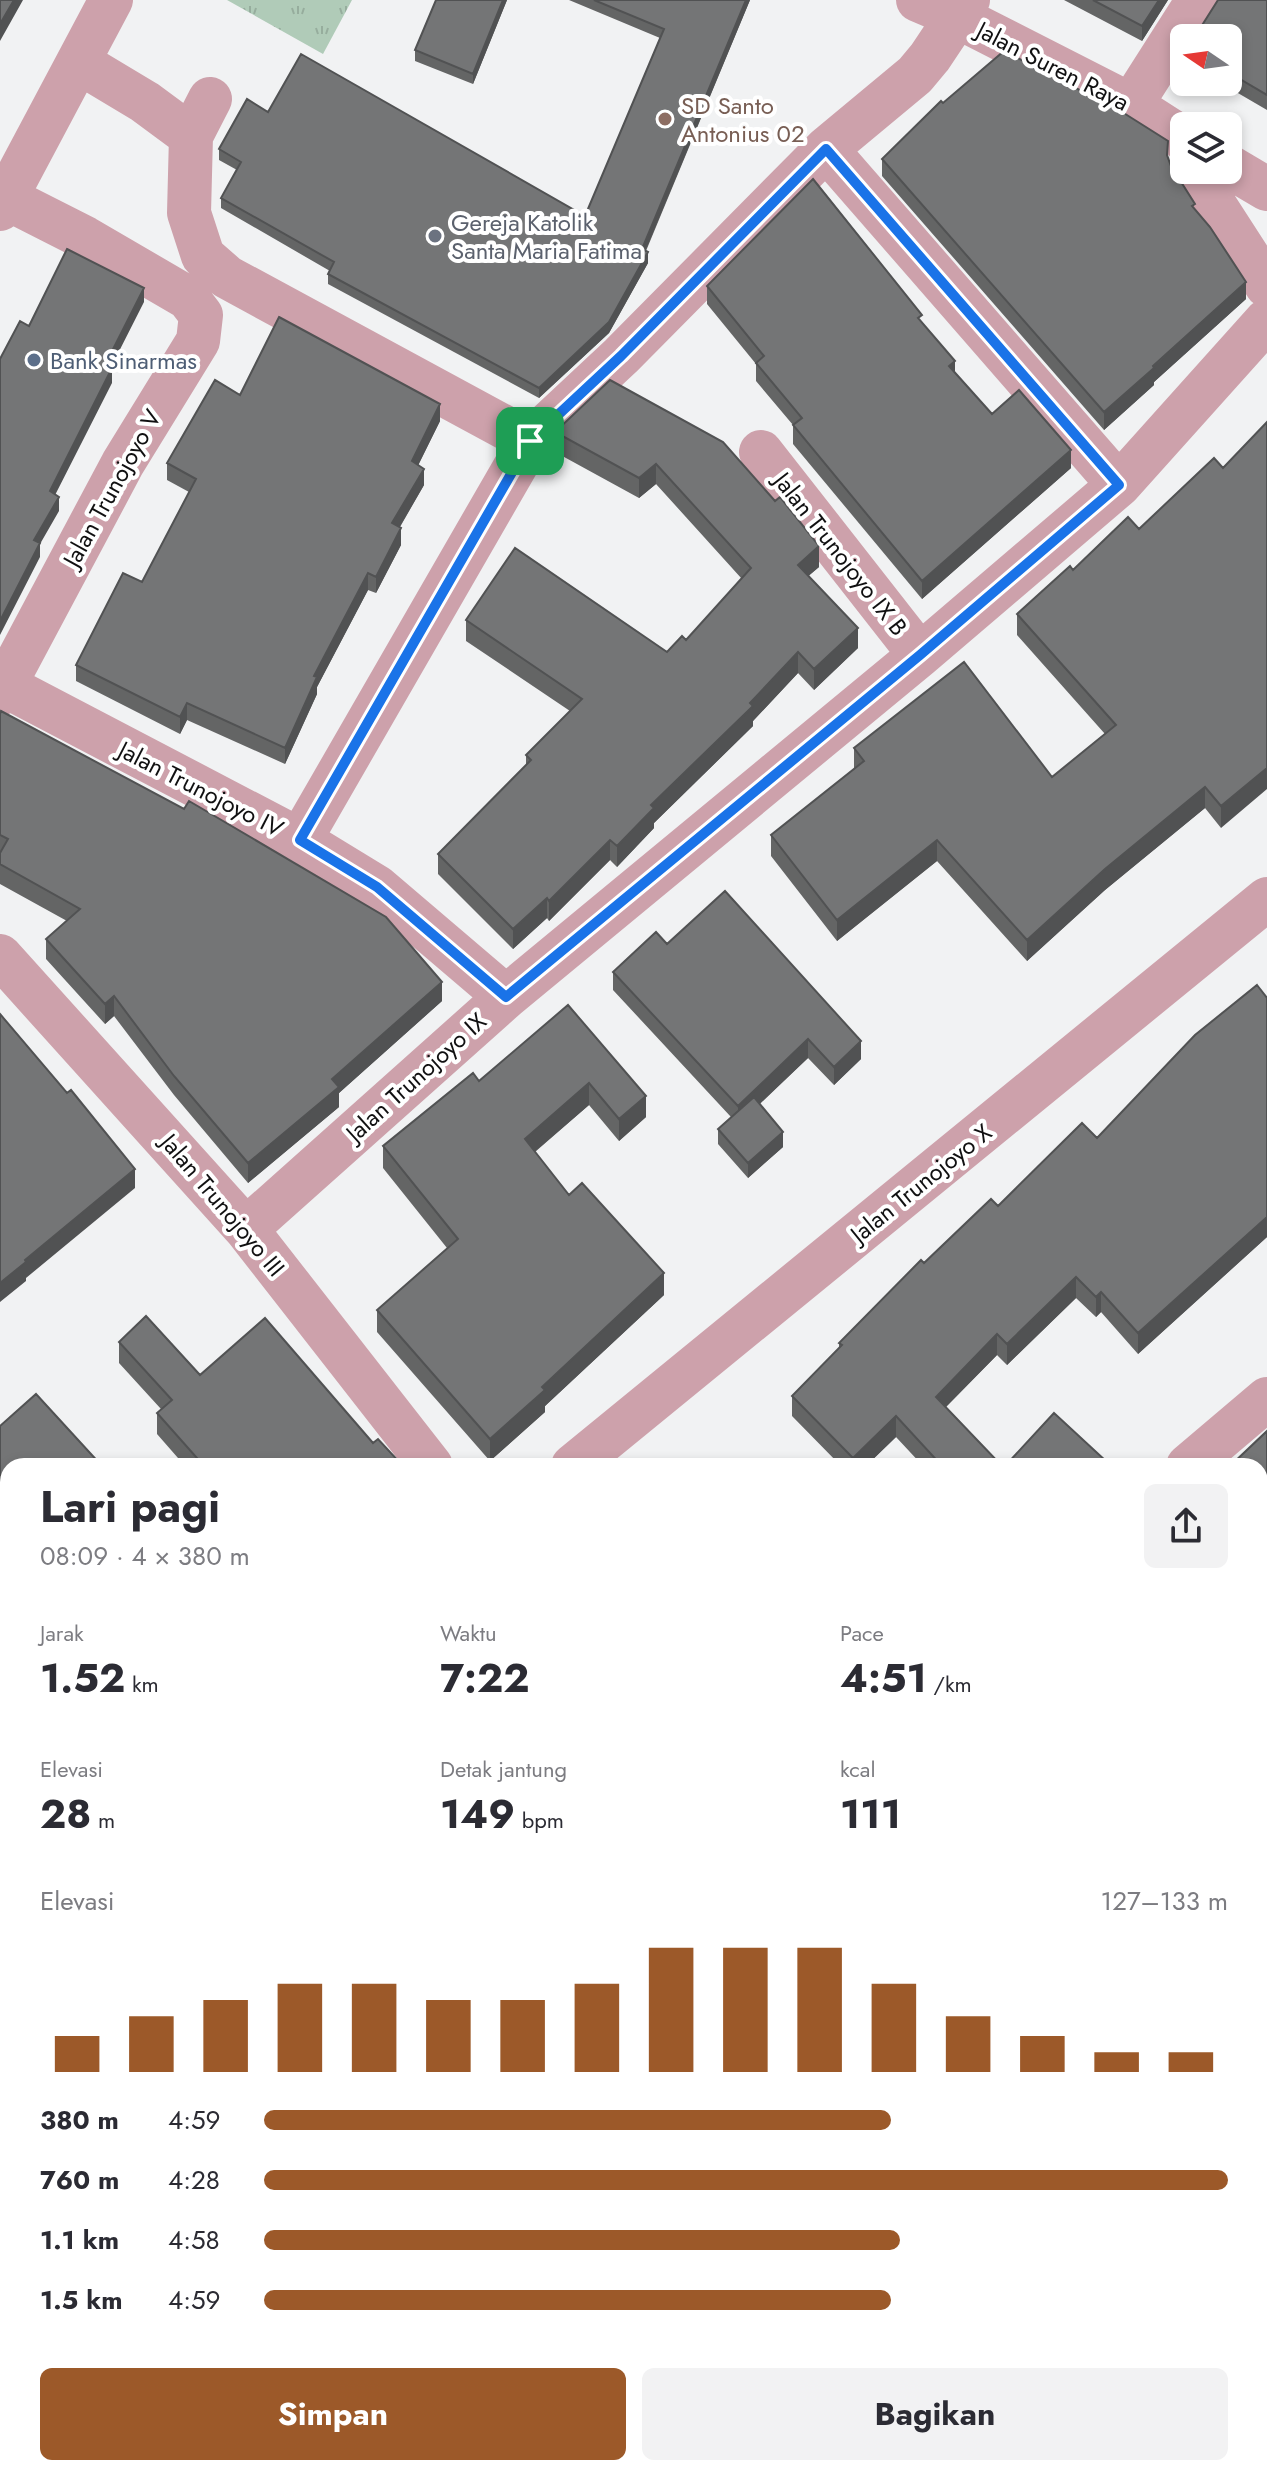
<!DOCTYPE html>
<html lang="id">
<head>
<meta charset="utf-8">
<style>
	:root { --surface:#fff; --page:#f2f2f3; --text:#2b2b33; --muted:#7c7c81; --accent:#9c5929 }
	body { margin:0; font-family:Jost,sans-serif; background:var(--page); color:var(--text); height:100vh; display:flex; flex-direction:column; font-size:30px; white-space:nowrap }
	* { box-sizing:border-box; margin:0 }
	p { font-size:26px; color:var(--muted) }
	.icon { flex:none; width:44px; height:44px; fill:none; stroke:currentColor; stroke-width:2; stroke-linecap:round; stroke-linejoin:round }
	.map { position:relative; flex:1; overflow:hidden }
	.details { position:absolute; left:0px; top:1458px; width:1268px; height:1018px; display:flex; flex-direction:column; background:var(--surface); border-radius:24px 24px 0 0; box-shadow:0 4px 12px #0003 }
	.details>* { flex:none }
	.needle { width:52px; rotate:283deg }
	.tools { position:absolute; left:1170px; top:24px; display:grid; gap:16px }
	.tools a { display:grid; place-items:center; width:72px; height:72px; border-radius:12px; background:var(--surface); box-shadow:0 4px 12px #0003; font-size:40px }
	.pin { position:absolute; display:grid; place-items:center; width:68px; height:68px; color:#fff; margin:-34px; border-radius:16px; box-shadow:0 4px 12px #0006 }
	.round { display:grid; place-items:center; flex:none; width:84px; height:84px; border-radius:12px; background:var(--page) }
	.summary { display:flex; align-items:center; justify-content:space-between; height:136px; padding:0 40px }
	h1 { font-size:44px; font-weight:700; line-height:60px }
	.stats { display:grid; grid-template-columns:repeat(3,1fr); gap:12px; height:136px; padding:8px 40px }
	.stats div { display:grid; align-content:center }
	.stats b { font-size:40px; font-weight:700 }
	.stats small { font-size:22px; font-weight:400 }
	.stats p { font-size:22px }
	.chart { height:224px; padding:16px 40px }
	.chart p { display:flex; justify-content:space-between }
	.chart svg { width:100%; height:144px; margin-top:8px; stroke:var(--accent); stroke-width:6 }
	.action { display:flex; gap:16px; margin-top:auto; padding:16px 40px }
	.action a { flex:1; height:92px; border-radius:12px; background:var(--accent); color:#fff; font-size:32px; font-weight:700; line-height:92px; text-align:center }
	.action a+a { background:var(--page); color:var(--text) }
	ul { padding:0 40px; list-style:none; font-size:26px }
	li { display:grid; grid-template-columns:128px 96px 1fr; align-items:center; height:60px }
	li i { height:20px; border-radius:10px; background:var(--accent) }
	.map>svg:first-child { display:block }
	.grass { fill:url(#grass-tufts) }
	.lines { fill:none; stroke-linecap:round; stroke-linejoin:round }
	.minor { stroke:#cda1ab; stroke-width:44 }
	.major { stroke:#a75b71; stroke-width:44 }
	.wall { fill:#646565 }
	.shaded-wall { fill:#515253 }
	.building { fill:#747576; stroke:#515253; stroke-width:2 }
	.route-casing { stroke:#fff; stroke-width:16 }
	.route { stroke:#1a73e8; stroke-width:10 }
	.education-dot { fill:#8d6e63; stroke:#fff; stroke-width:3 }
	.worship-dot { fill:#6b7280; stroke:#fff; stroke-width:3 }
	.service-dot { fill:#5c6f8a; stroke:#fff; stroke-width:3 }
	.labels { text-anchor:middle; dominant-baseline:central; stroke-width:8; stroke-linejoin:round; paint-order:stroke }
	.street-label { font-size:24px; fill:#101011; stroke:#fff }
	.education-label { font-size:24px; fill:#785e54; stroke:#fff; text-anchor:start }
	.worship-label { font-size:24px; fill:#5b616d; stroke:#fff; text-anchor:start }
	.service-label { font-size:24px; fill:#4e5e75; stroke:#fff; text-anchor:start }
</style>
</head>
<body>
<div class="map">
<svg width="1267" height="2475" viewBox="0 0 1267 2475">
	<defs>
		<pattern id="grass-tufts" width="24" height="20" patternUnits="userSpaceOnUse" patternTransform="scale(2)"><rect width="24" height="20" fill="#b0cbb8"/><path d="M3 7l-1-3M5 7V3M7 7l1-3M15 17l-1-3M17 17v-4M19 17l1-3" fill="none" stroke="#96ad9d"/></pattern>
	</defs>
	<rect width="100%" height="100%" fill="#f1f2f3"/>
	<path class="grass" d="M227 0H352L323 54Z"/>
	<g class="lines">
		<path class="minor" d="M918 0 958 17 1131 105 1184 139
			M80 63 145 102 191 136 189 213 203 256 227 277 530 441
			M1131 105 1198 0
			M191 136 210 99
			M826 149 1119 485
			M1228 166 1267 189
			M1192 170 1267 286
			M0 209 111 0
			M761 452 920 655
			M0 683 300 840 377 887 506 997
			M0 694 123 463 198 341 201 315 188 298 85 238 6 198
			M300 840 530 441 621 356 826 149 915 75 930 57 968 0
			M0 956 246 1229 431 1466
			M246 1229 506 997 920 655 1119 485 1267 320
			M573 1466 1267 899
			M1188 1466 1267 1399
			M0 1817 8 1826
			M1260 1874 1267 1867
			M1260 2159 1267 2166
			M0 2415 8 2404
			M431 2468 442 2475
			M1004 2468 1014 2475
			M254 2475 259 2468
			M754 2475 759 2468
			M929 2475 935 2468"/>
		<path class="major" d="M0 1654 8 1664
			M841 2468 850 2475"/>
	</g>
	<path class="wall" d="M436 0H507L473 84 415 61V50Z
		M569 0H750L646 251 648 263 609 333 539 398 328 284V274L330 271 221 208V198L237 170 219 160V149L268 112 585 216 660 38Z
		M1064 0H1168L1142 41Z
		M1267 0V110L1219 82H1228V38Z
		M1064 85 1168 158 1171 166 1195 210 1246 299 1154 382V385L1104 430 882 176V159L943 103Z
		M707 286 922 323 955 373 992 414 1071 468 922 599 793 444V425L756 381V364L707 304Z
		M610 380 819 567 808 576 858 648 814 690 798 673 753 721V726L654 823V828L617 867 610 860 549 921 547 918 513 949 438 874V854L526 765V755L570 711 466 641V620L667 652 686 640 742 579 656 484 639 498 555 452V432Z
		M240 395 440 421 418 465 424 485 400 527 401 545 376 593 368 590 317 687V694L285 764 187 720 180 734 76 681V665L142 582 189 492 167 480V463Z
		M1223 468 1221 828 1205 808 1105 890 1027 961 937 861 837 941 771 856V835L854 769V748L1052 777 1105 734 1017 635V614L1073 570 1139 529Z
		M0 714 442 1001 339 1093V1107L248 1183 174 1095 114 1016 105 1024 46 959V939L67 921 0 884Z
		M667 944 861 1059 834 1085 808 1058 759 1104 783 1147 748 1178 718 1144V1129L731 1117 613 990V972Z
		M1267 998V1237L1138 1354 1101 1312 1096 1317 1076 1298 1007 1365 997 1355 946 1407 1002 1466H923L896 1437 866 1466H841L792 1416V1396L839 1348V1343L924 1263 998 1206 1097 1138Z
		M568 1005 646 1117 619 1141 589 1105 535 1152 569 1195 664 1295 545 1406V1412L490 1461 377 1332V1310L447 1248 383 1168V1146L479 1081Z
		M119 1342 373 1443 403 1466H185L157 1434V1413L161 1409 119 1363Z
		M0 1426 8 1466V1518L0 1509Z
		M0 1840 8 1849V2019L0 2010Z
		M1260 1927 1267 1934V2123L1260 2116Z
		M0 2035 8 2045V2380L0 2381Z"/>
	<path class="shaded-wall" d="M14 0H23L0 41V24Z
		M503 0H507L473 84V74Z
		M746 0H750L642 259V249Z
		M1159 0H1168L1142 41V26Z
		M648 252V263L609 333 539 398V388Z
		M1246 282V299L1154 382V385L1104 430V412Z
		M144 288V302L105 379V365Z
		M955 361V379L949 366Z
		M112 368V383L50 505V491Z
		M440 404V421L412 478V461Z
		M1071 450V468L922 599V581Z
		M656 464V484L639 498V478Z
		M424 469V485L392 540V523Z
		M59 497V511L40 544V557L0 635V621L34 540Z
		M401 528V545L376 593V577Z
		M819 546V567L798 585V565Z
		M368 573V590L317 687V694L285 764V748L314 676Z
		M858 628V648L814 690V669Z
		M798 652V673L753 721V726L654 823V828L617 867V846L651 805Z
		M187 703V720L180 734V717Z
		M1267 768V789L1221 828V806Z
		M1205 787V808L1105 890 1027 961V940L1105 869Z
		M610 840V860L549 921V901Z
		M937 840V861L837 941V920Z
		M547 898V918L513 949V929Z
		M442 982V1001L339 1093V1107L248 1183V1163L332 1079Z
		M114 996V1016L105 1024V1004Z
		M808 1039V1058L738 1125V1106Z
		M861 1041V1059L834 1085V1067Z
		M589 1083V1105L525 1160V1139Z
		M646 1096V1117L619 1141V1119Z
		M783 1132V1147L748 1178V1163Z
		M135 1169V1188L26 1278V1281L0 1302V1283L25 1260Z
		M1267 1217V1237L1138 1354V1333Z
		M664 1273V1295L545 1406V1412L490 1461V1439L542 1387Z
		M1076 1277V1298L1007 1365V1344Z
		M1101 1292V1312L1096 1317V1297Z
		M997 1334V1355L936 1417V1397Z
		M896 1416V1437L866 1466H853V1458Z
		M1267 1764V1784L1260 1792V1771Z"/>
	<path class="building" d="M0 0H14L0 24Z
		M436 0H503L473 74 415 50Z
		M594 0H746L642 249 648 252 609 322 539 388 328 274 334 262 221 198 241 162 219 149 247 99 268 112 301 54 585 216 664 29Z
		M1093 0H1159L1142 26Z
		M1218 0H1267V95L1228 72V38H1194Z
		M1004 51 1058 79 1064 85 1066 83 1119 110 1168 141 1167 155 1171 166 1195 204 1192 206 1210 227 1246 282 1153 366 1154 368 1104 412 882 159 941 101 943 103Z
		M813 179 922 315 918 318 955 361 949 366 992 414 1019 390 1071 450 922 581 793 425 802 418 756 363 764 356 707 286Z
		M67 249 144 288 105 365 112 368 50 491 59 497 34 540 40 543 0 621V359L20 321 29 326Z
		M279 317 440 404 412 461 424 469 392 523 401 528 376 577 368 573 314 676 317 677 285 748 187 703 180 717 76 665 123 573 142 582 196 479 167 463 215 380 240 395Z
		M610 380 723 442 775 501 780 497 819 546 798 565 858 628 814 669 798 652 750 703 753 706 651 805 654 808 617 846 610 840 549 901 547 898 513 929 438 854 531 760 526 755 582 699 466 620 515 548 667 652 682 636 686 640 751 568 656 464 639 478 555 432Z
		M1267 422V768L1221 806 1205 787 1105 869 1027 940 937 840 837 920 771 835 864 761 854 748 964 662 1052 777 1116 725 1017 614 1070 566 1073 570 1128 517 1139 529 1214 458 1223 468Z
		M1 711 184 809 189 801 386 917 442 982 332 1079 339 1087 248 1163 174 1076 114 996 105 1004 46 939 80 909 0 864V853L8 839 0 835V714Z
		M725 891 861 1041 834 1067 808 1039 738 1106 613 972 656 932 667 944Z
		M1257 985 1267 998V1217L1138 1333 1101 1292 1096 1297 1076 1277 1007 1344 997 1334 936 1397 1002 1466H942L896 1416 853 1458 792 1396 842 1345 839 1343 921 1260 924 1263 991 1199 998 1206 1082 1123 1097 1138 1195 1035Z
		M568 1005 646 1096 619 1119 589 1083 525 1139 569 1195 582 1183 664 1273 542 1387 545 1390 490 1439 377 1310 458 1239 383 1146 473 1073 479 1081Z
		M0 1014 67 1093 71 1090 135 1169 25 1260 26 1262 0 1283Z
		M754 1097 783 1132 748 1163 718 1129Z
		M146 1316 200 1375 265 1318 373 1443 378 1439 403 1466H204L157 1413 172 1400 119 1342Z
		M36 1394 102 1466H8V1499L0 1490V1426Z
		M1054 1413 1107 1462 1103 1466H1005Z
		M1267 1431V1764L1260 1771V1466H1230Z
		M0 1840 8 1849V1997L0 1988Z
		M1260 1927 1267 1934V2103L1260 2096Z
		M0 2035 8 2045V2361L0 2363Z
		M1260 2328 1267 2333V2475H1036L1038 2468H1260Z
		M8 2434V2468H232L238 2475H0V2445Z
		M276 2468H417L426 2475H270Z
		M464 2468H733V2470L730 2475H457Z"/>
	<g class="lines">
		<g class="route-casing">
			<path id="route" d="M826 149 1119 485 920 655 506 997 377 887 300 840 530 441 621 356Z"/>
		</g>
		<use href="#route" class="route"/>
	</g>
	<circle class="education-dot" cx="665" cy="119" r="8"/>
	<circle class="worship-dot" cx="435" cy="236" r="8"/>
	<circle class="service-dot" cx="34" cy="360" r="8"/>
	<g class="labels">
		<g class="street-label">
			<text transform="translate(1053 66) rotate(27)">Jalan Suren Raya</text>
			<text transform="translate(112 488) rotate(-61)">Jalan Trunojoyo V</text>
			<text transform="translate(841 554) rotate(52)">Jalan Trunojoyo IX B</text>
			<text transform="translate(201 789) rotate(27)">Jalan Trunojoyo IV</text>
			<text transform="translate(416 1077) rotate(-42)">Jalan Trunojoyo IX</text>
			<text transform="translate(921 1183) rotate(-39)">Jalan Trunojoyo X</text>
			<text transform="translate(223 1205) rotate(50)">Jalan Trunojoyo III</text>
		</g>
		<g class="education-label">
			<text x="681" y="105">SD Santo<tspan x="681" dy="28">Antonius 02</tspan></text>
		</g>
		<g class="worship-label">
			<text x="451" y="222">Gereja Katolik<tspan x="451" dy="28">Santa Maria Fatima</tspan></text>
		</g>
		<g class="service-label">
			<text x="50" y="360">Bank Sinarmas</text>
		</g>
	</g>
</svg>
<div class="tools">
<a><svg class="needle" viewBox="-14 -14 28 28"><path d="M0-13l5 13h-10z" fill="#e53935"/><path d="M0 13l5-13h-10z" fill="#7c7c81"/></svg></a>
<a><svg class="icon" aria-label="layers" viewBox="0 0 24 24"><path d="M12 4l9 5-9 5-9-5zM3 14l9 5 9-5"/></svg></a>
</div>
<div class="pin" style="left:530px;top:441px;background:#1e9e55"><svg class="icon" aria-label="arrive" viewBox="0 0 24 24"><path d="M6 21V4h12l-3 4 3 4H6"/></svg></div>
<section class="details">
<div class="summary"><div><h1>Lari pagi</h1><p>08:09 · 4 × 380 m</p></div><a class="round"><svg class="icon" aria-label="share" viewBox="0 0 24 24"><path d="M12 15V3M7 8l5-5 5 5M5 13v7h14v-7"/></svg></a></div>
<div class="stats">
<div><p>Jarak</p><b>1.52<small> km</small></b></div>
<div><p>Waktu</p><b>7:22</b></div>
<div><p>Pace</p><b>4:51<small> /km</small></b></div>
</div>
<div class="stats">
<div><p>Elevasi</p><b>28<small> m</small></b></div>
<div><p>Detak jantung</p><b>149<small> bpm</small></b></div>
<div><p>kcal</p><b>111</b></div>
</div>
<div class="chart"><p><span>Elevasi</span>127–133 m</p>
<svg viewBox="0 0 160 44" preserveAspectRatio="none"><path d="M5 44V33M15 44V27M25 44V22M35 44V17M45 44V17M55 44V22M65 44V22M75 44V17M85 44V6M95 44V6M105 44V6M115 44V17M125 44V27M135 44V33M145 44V38M155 44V38"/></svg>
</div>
<ul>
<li><b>380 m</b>4:59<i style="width:65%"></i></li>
<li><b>760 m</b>4:28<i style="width:100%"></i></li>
<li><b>1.1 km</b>4:58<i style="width:66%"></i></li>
<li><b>1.5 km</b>4:59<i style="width:65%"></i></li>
</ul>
<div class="action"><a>Simpan</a><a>Bagikan</a></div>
</section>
</div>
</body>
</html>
